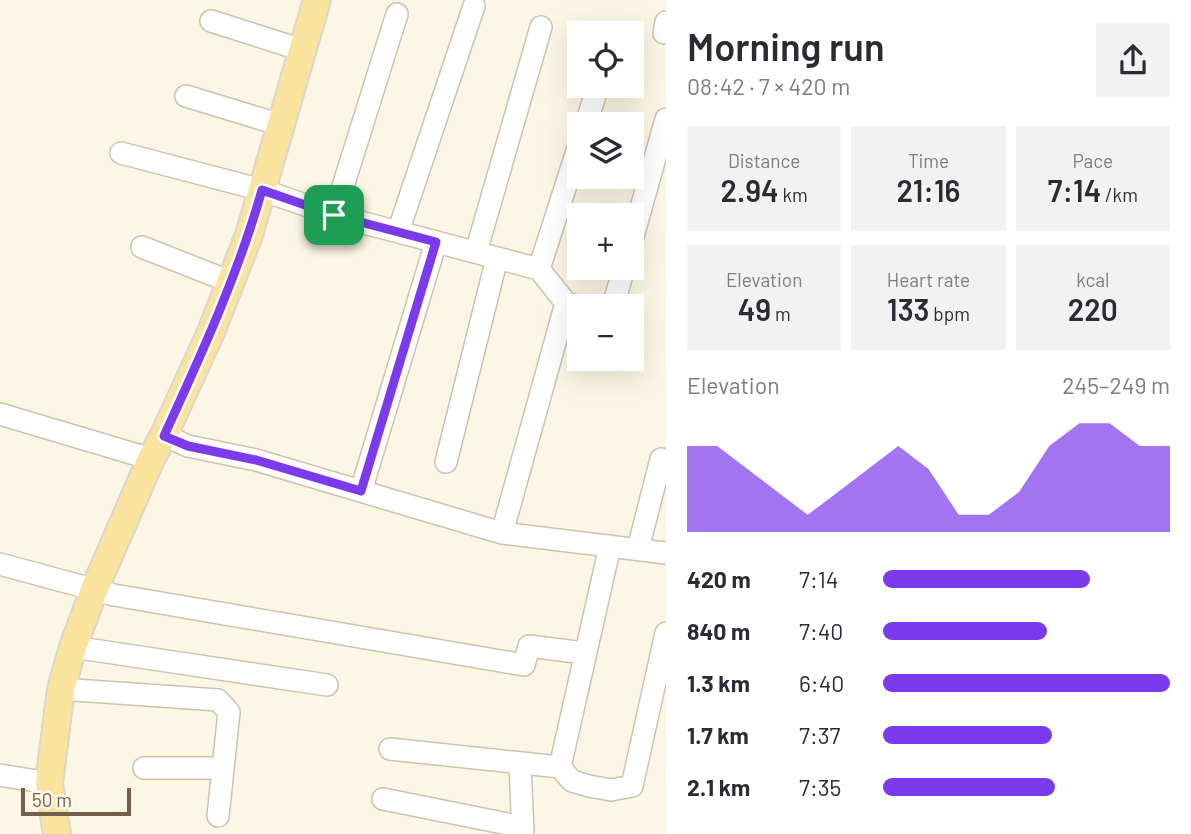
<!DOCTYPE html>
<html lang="en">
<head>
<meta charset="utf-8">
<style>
	:root { --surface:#fff; --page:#f2f2f3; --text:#2b2b33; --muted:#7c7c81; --accent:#7c3aed }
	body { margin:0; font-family:Barlow,sans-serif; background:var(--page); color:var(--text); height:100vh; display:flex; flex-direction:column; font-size:26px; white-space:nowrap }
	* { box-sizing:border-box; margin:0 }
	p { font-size:23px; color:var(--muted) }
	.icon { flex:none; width:38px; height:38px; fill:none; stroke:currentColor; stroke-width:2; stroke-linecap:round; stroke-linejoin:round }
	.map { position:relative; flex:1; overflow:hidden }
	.side { display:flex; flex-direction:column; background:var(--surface); width:525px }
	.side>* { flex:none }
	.controls { position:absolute; left:567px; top:21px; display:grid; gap:14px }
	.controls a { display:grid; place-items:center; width:77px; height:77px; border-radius:0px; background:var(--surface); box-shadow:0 7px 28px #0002; font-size:35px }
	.scale { position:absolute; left:21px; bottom:18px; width:110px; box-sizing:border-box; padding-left:7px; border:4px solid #755f4a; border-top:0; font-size:19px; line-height:24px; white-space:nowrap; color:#755f4a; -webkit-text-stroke:5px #fffaeb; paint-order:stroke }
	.pin { position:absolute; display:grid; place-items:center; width:60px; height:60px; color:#fff; margin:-30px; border-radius:14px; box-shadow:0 4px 10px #0006 }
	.round { display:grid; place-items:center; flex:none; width:74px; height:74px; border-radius:0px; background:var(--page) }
	.summary { display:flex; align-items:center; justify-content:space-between; height:119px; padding:0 21px }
	h1 { font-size:38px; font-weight:600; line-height:52px }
	.figures { display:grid; grid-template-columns:repeat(3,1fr); gap:10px; height:119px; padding:7px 21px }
	.figures div { display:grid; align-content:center; border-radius:0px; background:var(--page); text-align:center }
	.figures b { font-size:30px; font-weight:600 }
	.figures small { font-size:19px; font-weight:400 }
	.figures p { font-size:19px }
	.chart { height:196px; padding:14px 21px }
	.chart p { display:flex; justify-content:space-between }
	.chart svg { width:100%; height:126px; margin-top:7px; fill:var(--accent); opacity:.7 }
	ul { padding:0 21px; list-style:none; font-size:23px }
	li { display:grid; grid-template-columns:112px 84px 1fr; align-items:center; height:52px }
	li i { height:18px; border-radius:9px; background:var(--accent) }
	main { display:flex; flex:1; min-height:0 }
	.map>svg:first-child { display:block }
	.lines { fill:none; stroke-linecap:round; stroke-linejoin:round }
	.minor-casing { stroke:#d0c1ae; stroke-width:24 }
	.major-casing { stroke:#dbd5d0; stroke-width:30 }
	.minor { stroke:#fff; stroke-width:21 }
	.major { stroke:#fae39d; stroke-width:26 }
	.route-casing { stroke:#fff; stroke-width:14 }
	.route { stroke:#7c3aed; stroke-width:9 }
</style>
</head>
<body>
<main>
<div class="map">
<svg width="666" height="834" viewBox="0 0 666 834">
	<rect width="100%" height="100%" fill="#fcf6e5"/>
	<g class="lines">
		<g class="minor-casing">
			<path id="minor" d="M211 21 302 50
				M664 33 666 22
				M186 96 281 125
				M586 124 598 86
				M121 153 262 190 334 215 539 269 579 145
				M334 215 397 14
				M398 232 474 6
				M632 240 666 119
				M142 247 231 282
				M476 252 541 27
				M539 269 566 303 579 307
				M613 306 624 268
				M0 414 151 459
				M164 435 188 446 256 460 502 533 666 553
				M446 462 497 258
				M361 491 436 242
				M502 533 566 303
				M610 546 560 767 572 781 589 786 611 790 632 786 666 633
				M638 549 661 459
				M0 564 114 595 524 665 529 646 584 653
				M73 647 327 685
				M61 689 218 700 229 712 218 816
				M390 749 560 767
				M520 763 523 834
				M144 768H223
				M0 775 49 783
				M383 799 523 827"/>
		</g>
		<g class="major-casing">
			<path id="major" d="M57 834 49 783 61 689 73 647 94 590 151 459 164 435 211 332 249 235 317 0"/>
		</g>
		<use href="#minor" class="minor"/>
		<use href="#major" class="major"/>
	</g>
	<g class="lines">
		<g class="route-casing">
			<path id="route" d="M262 190 334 215 436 242 361 491 256 460 188 446 164 436C201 355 238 275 262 190Z"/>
		</g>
		<use href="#route" class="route"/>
	</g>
</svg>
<div class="controls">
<a><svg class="icon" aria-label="locate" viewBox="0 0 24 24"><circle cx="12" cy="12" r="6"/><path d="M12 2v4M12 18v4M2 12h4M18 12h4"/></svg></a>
<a><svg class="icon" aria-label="layers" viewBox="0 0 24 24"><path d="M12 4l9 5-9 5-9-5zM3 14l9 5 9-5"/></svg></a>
<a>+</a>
<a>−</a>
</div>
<div class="scale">50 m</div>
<div class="pin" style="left:334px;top:215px;background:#1e9e55"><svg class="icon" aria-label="arrive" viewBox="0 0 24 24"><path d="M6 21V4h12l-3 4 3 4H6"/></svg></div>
</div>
<section class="side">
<div class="summary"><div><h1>Morning run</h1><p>08:42 · 7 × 420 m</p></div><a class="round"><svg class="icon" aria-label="share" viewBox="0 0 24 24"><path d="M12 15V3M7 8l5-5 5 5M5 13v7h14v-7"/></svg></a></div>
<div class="figures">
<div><p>Distance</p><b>2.94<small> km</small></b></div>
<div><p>Time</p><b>21:16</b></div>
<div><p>Pace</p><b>7:14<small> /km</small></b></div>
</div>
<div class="figures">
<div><p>Elevation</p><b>49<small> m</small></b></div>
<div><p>Heart rate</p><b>133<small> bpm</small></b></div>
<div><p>kcal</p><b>220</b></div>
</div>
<div class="chart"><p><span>Elevation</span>245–249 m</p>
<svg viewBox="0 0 160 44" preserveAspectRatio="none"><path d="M0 44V14L10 14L20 22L30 30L40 38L50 30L60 22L70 14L80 22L90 38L100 38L110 30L120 14L130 6L140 6L150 14L160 14V44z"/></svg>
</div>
<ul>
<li><b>420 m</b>7:14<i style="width:72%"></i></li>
<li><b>840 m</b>7:40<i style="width:57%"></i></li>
<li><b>1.3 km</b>6:40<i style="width:100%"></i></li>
<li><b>1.7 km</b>7:37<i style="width:59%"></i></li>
<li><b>2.1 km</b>7:35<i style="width:60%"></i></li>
</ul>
</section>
</main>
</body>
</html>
